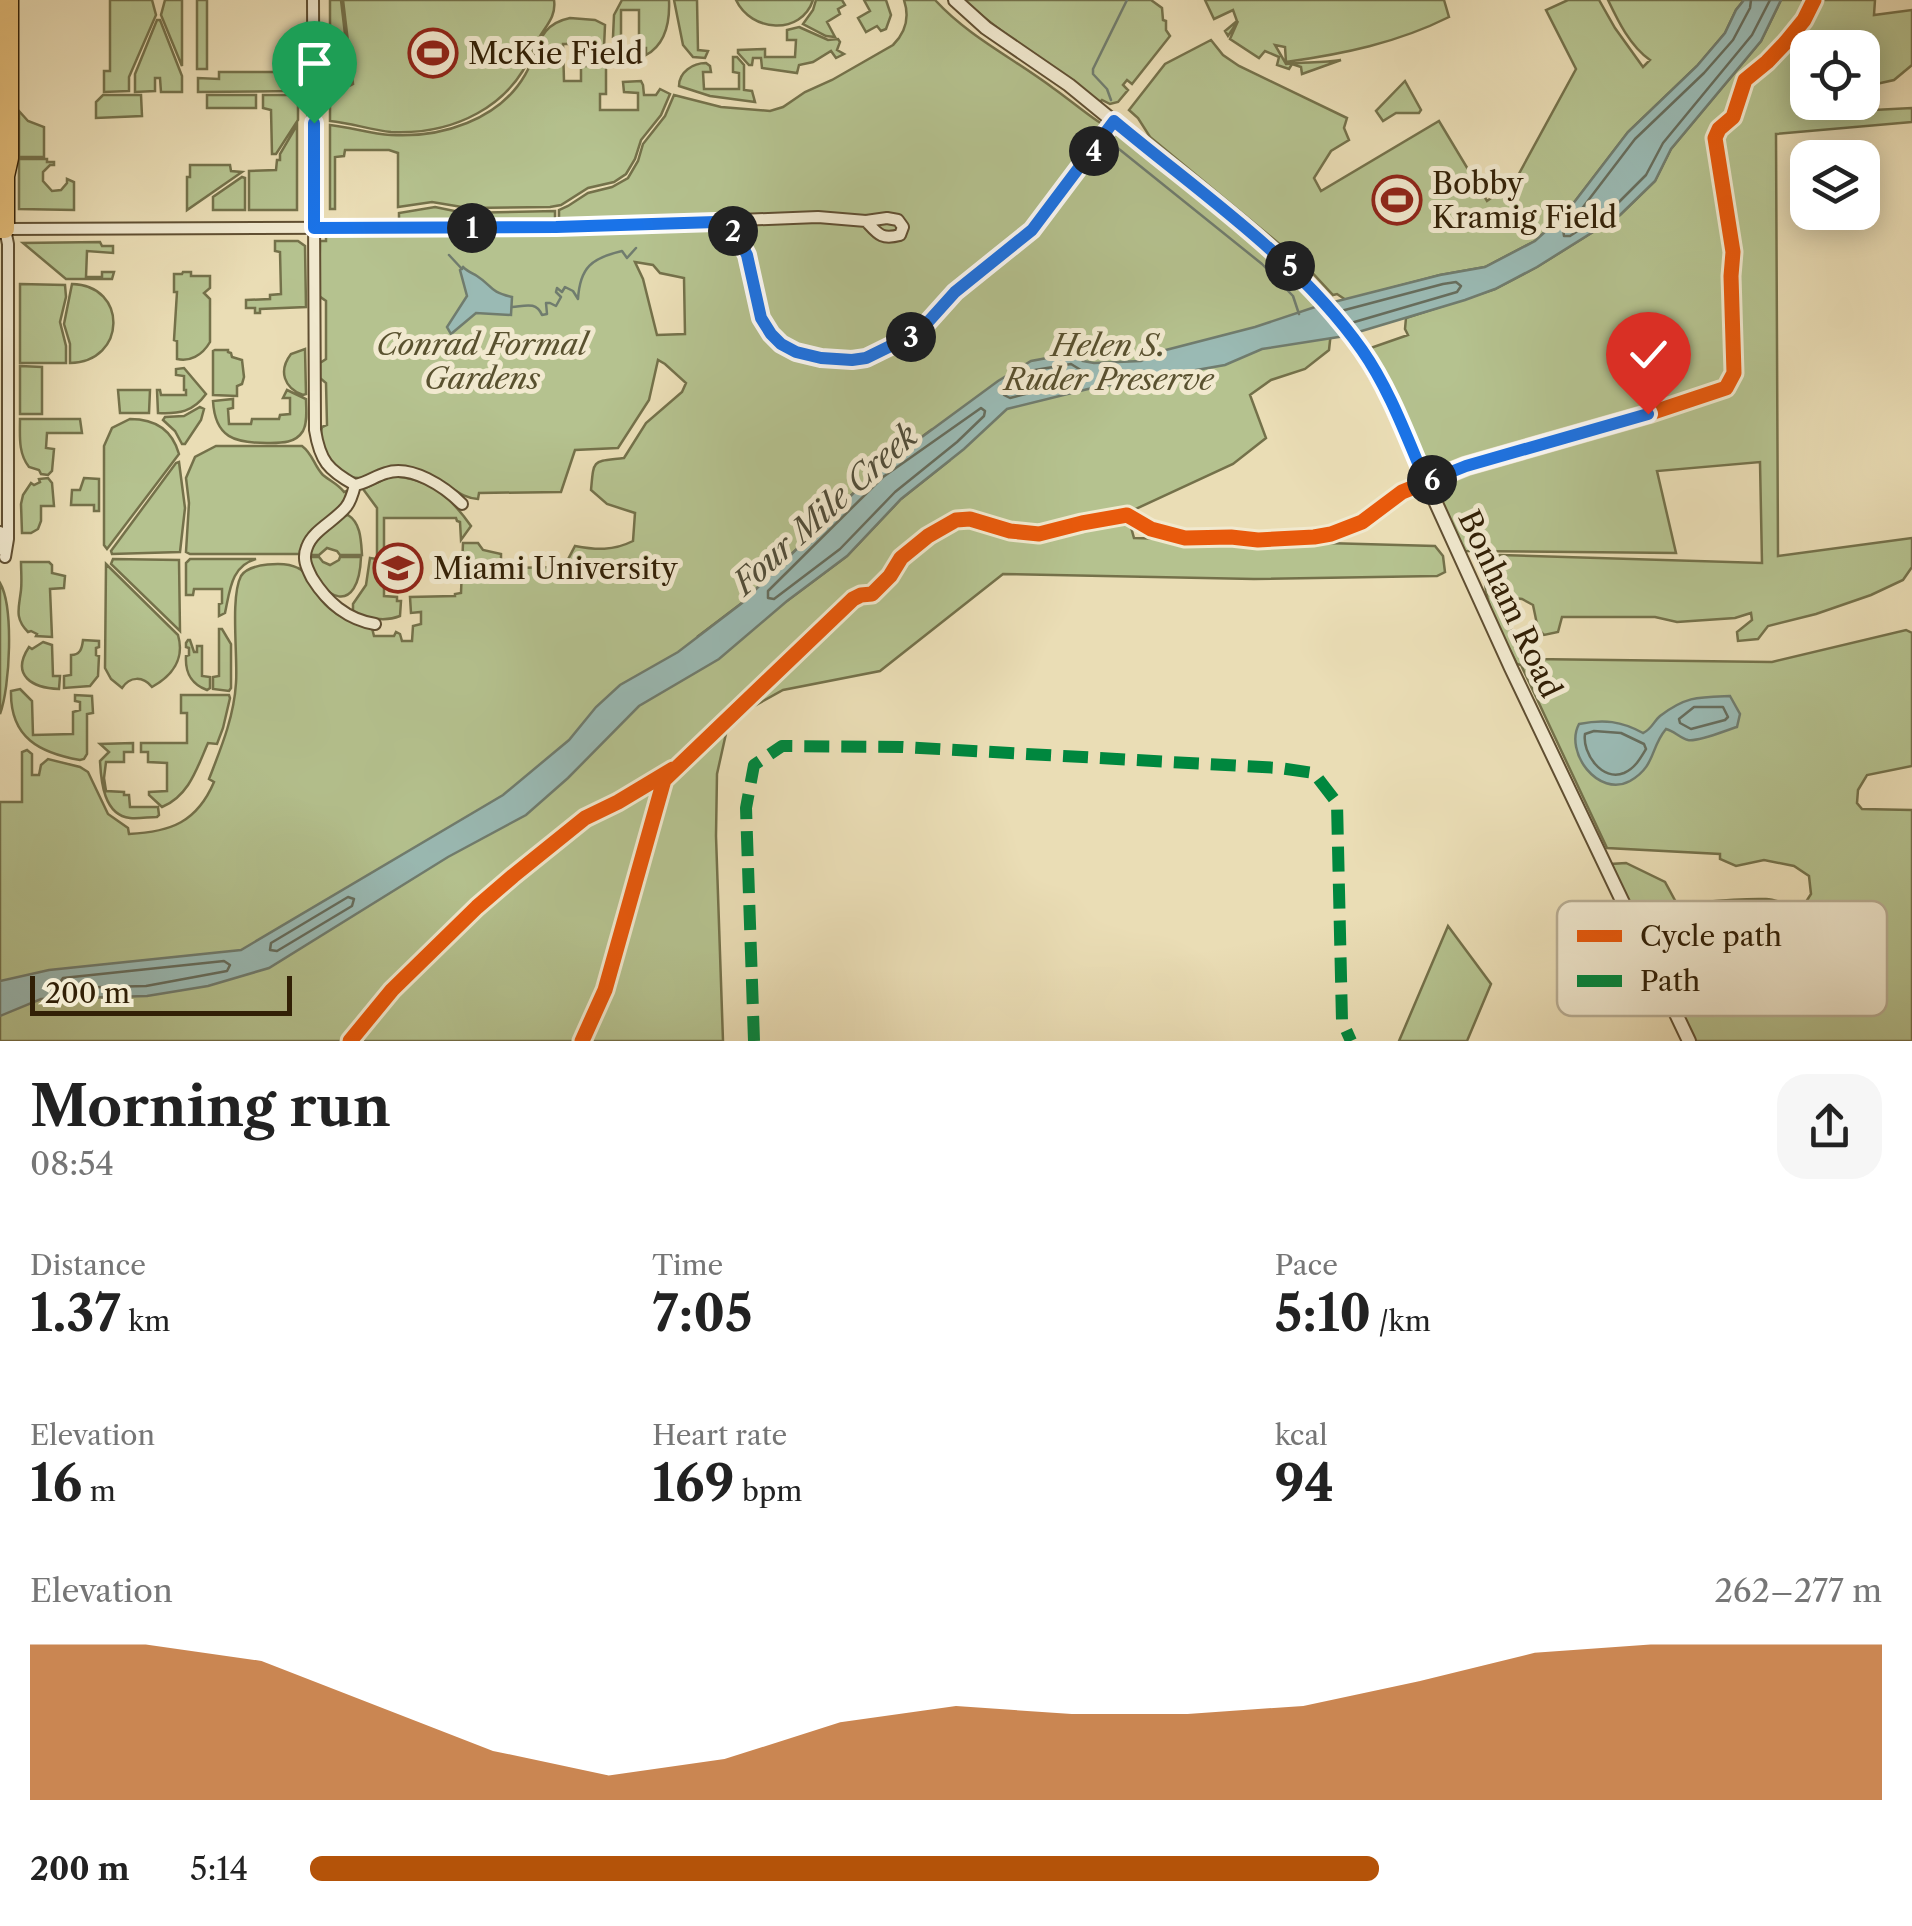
<!DOCTYPE html>
<html lang="en">
<head>
<meta charset="utf-8">
<style>
	:root { --surface:#fff; --page:#f6f6f6; --text:#222; --muted:#767676; --accent:#b45309 }
	body { margin:0; font-family:"Libre Caslon Text",serif; background:var(--page); color:var(--text); height:100vh; display:flex; flex-direction:column; font-size:38px; white-space:nowrap }
	* { box-sizing:border-box; margin:0 }
	p { font-size:32px; color:var(--muted) }
	.icon { flex:none; width:55px; height:55px; fill:none; stroke:currentColor; stroke-width:2; stroke-linecap:round; stroke-linejoin:round }
	.map { position:relative; height:1041px; overflow:hidden }
	.details { display:flex; flex-direction:column; background:var(--surface); flex:1 }
	.details>* { flex:none }
	.fabs { position:absolute; left:1790px; top:30px; display:grid; gap:20px }
	.fabs a { display:grid; place-items:center; width:90px; height:90px; border-radius:20px; background:var(--surface); box-shadow:0 5px 25px #0003; font-size:50px }
	.scale { position:absolute; left:30px; bottom:25px; width:262px; box-sizing:border-box; padding-left:10px; border:5px solid #322006; border-top:0; font-size:28px; line-height:35px; white-space:nowrap; color:#322006; -webkit-text-stroke:8px #f1e9cf; paint-order:stroke }
	.pin { position:absolute; display:grid; place-items:center; width:85px; height:85px; color:#fff; margin:-102px -42px; border-radius:50% 50% 50% 0; rotate:-45deg; box-shadow:0 0 10px #0007 }
	.pin .icon { rotate:45deg }
	.km { position:absolute; width:50px; height:50px; margin:-25px; border-radius:50%; background:#222; color:#fff; font-size:28px; line-height:50px; text-align:center }
	.round { display:grid; place-items:center; flex:none; width:105px; height:105px; border-radius:30px; background:var(--page) }
	.summary { display:flex; align-items:center; justify-content:space-between; height:170px; padding:0 30px }
	h1 { font-size:55px; font-weight:700; line-height:75px }
	.metrics { display:grid; grid-template-columns:repeat(3,1fr); gap:15px; height:170px; padding:10px 30px }
	.metrics div { display:grid; align-content:center }
	.metrics b { font-size:50px; font-weight:700 }
	.metrics small { font-size:28px; font-weight:400 }
	.metrics p { font-size:28px }
	.chart { height:280px; padding:20px 30px }
	.chart p { display:flex; justify-content:space-between }
	.chart svg { width:100%; height:180px; margin-top:10px; fill:var(--accent); opacity:.7 }
	ul { padding:0 30px; list-style:none; font-size:32px }
	li { display:grid; grid-template-columns:160px 120px 1fr; align-items:center; height:75px }
	li i { height:25px; border-radius:12px; background:var(--accent) }
	.map>svg:first-child { display:block }
	.green { fill:#b5c28f; stroke:#74714a; stroke-width:2.5; fill-rule:evenodd }
	.water { fill:#9abab4; stroke:#707c6e; stroke-width:2.5 }
	.lines { fill:none; stroke-linecap:round; stroke-linejoin:round }
	.shore { stroke:#666d5d; stroke-width:2.5 }
	.stream { stroke:#707c6e; stroke-width:2.5 }
	.minor-casing { stroke:#604f32; stroke-width:14 }
	.tertiary-casing { stroke:#604f32; stroke-width:16 }
	.trunk-casing { stroke:#322006; stroke-width:21 }
	.minor { stroke:#f1e9cf; stroke-width:10 }
	.tertiary { stroke:#f1e9cf; stroke-width:12 }
	.trunk { stroke:#e5be7a; stroke-width:18 }
	.quiet { stroke:#00873e; stroke-width:12; stroke-dasharray:25 12; stroke-linecap:butt }
	.cycleway-casing { stroke:#f1e9cf; stroke-width:21 }
	.cycleway { stroke:#e8590c; stroke-width:15 }
	.route-casing { stroke:#fff; stroke-width:20 }
	.route { stroke:#1a73e8; stroke-width:12 }
	.labels { text-anchor:middle; dominant-baseline:central; stroke-width:10; stroke-linejoin:round; paint-order:stroke }
	.poi-label { font-size:30px; fill:#322006; stroke:#f1e9cf; text-anchor:start }
	.park-label { font-size:30px; font-style:italic; fill:#59512f; stroke:#f1e9cf }
	.street-label { font-size:30px; fill:#322006; stroke:#f1e9cf }
	.water-label { font-size:32px; font-style:italic; fill:#514e3a; stroke:#f1e9cf }
	.key { fill:#f1e9cf; stroke:#b8ad93; stroke-width:2.5 }
	.key-label { font-size:28px; fill:#322006 }
</style>
</head>
<body>
<div class="map">
<svg width="1912" height="1041" viewBox="0 0 1912 1041">
	<rect width="100%" height="100%" fill="#eaddb5"/>
	<filter id="stains"><feTurbulence type="fractalNoise" baseFrequency=".002" numOctaves="4"/><feColorMatrix values="0 0 0 0 .2 0 0 0 0 .09 0 0 0 0 .02 0 0 0 .5 -.17"/></filter>
	<radialGradient id="worn" r=".72"><stop offset=".6" stop-color="#630" stop-opacity="0"/><stop offset="1" stop-color="#630" stop-opacity=".3"/></radialGradient>
	<path class="green" d="M110 0H152L156 15 129 77V91L104 92V71H110Z
		M165 0H182V66L161 15Z
		M197 0H207V69H197Z
		M330 0H341L351 85 353 84 343 0H554C557 20 541 29 534 48 512 107 453 135 391 132 371 130 351 123 330 121Z
		M622 0H669C670 22 666 44 646 55V48H639V10H621V38L613 37 614 15Z
		M674 0H697L698 50 708 51 705 58 693 57 683 45Z
		M736 0H813C801 36 751 32 736 0Z
		M816 0H842L845 5 838 9 840 14 827 22 835 37 826 36 803 24 813 10Z
		M864 0H886L891 15 886 29 881 31 877 26 866 32 858 18 870 11Z
		M904 0H935C969 37 1013 58 1053 88 1077 105 1096 123 1123 136L1276 258 1318 306 1331 332 1329 350 1305 369 1271 380 1250 395 1266 438 1233 464 1127 513 1134 538 1435 546 1443 556 1445 572 1437 576 1254 579 1003 574 880 671 783 690 729 720 717 774 716 836 723 1041H0V802H22V752L27 750 32 754V775H39L41 765 48 759 80 767 88 772 108 814 128 828 129 834C171 832 197 822 214 782L209 779C221 748 234 717 236 683 238 657 230 597 241 576 249 563 285 561 298 568 309 573 314 589 320 598 333 616 352 622 372 628L374 636H394L396 632 400 634 402 641H412L413 626 421 624V612L411 613 410 597 455 596V594L461 593 463 543H478L483 550 501 554V563L494 576 501 568 564 567 575 546C596 550 613 551 633 541L635 513 607 504 591 490C594 458 592 462 624 458L646 423 682 392 686 383 665 364 658 360 649 400 618 448 575 450 561 492 479 493 478 499C463 498 456 490 443 483 429 477 412 471 397 468 383 465 373 477 360 478 335 479 317 448 322 427L327 425 326 383 320 378V363L326 359V301L319 296 320 241H326V237L337 232H449L464 235 551 234 568 223 559 222V210L568 206 588 193 612 187 628 178 638 161 643 144 665 116 674 95 721 107 770 111 783 107 805 92 832 80 893 45C906 32 910 18 904 0ZM635 262 653 265 660 273 684 278 685 334 657 335 643 279ZM931 430 949 461 901 499 847 556 787 601 697 637 742 603 877 470Z
		M963 0H1151L1162 8 1163 20 1166 21V30L1170 36 1132 84 1127 80 1123 85 1128 90 1118 102 1110 104 1102 100 1100 102C1055 67 1006 38 963 0Z
		M1205 0H1444L1449 17C1397 43 1343 54 1286 62L1285 47 1275 45 1286 64C1305 62 1322 63 1341 60L1302 74 1301 67 1292 64 1289 69 1277 65 1279 57 1265 51 1259 58 1230 39 1238 21 1228 36 1225 31 1237 21 1233 10 1214 19Z
		M1568 0H1599L1615 28 1643 67 1650 60C1630 46 1618 21 1608 0H1744L1736 10 1725 33 1697 66 1628 132 1566 213 1535 241 1485 267 1440 275 1346 300 1337 294 1333 295 1305 265 1150 137 1138 118 1129 110 1165 64 1211 40 1223 55 1239 66 1347 118 1344 128 1349 140 1331 151 1314 178 1321 191 1439 121 1487 201 1515 181 1576 69 1546 10Z
		M1781 0H1875L1874 15 1912 10V65L1894 80 1863 87 1862 48H1808V102L1814 103 1816 113 1912 108V122L1776 134 1778 556 1912 538V567L1903 580 1871 595 1816 614 1768 626 1758 639 1738 641 1737 632 1752 620 1751 613 1735 618 1677 622 1655 617H1562L1558 632 1544 635 1538 629 1533 605 1522 599 1515 598 1507 615 1512 632 1531 659 1772 662 1906 630 1912 633V766L1867 775 1858 790 1857 803 1862 809 1912 810V1041H1694L1611 864 1626 863 1665 882 1677 904C1706 902 1736 898 1766 899 1780 900 1790 907 1804 905L1811 894 1809 876 1794 866 1764 860 1736 866 1720 859V854L1607 848 1521 665 1517 664C1500 629 1481 603 1485 563L1491 558 1500 555 1762 563 1760 462 1657 471 1676 553 1459 551 1362 351 1408 335 1405 329 1406 318 1495 289 1537 267 1620 215 1655 181 1671 149 1761 41Z
		M570 18 595 20 605 25 604 48H580L579 44H563L564 81H581V66H606V94H600V110H638V93L624 92 623 82 641 81 643 85 644 95H656L660 89 670 94 661 115 641 140 635 159 626 174 614 182 588 188 561 205 550 207 468 208 432 202 398 207V153L389 150H345L344 156 335 157V209H330V125C350 127 371 134 391 135 441 138 499 120 525 75 540 50 536 25 570 18Z
		M157 20H160L182 76V92H161L160 78H155V91L135 92V74Z
		M799 27 828 40 838 39 840 42 837 50 844 54 836 58 831 51 813 62 799 65 797 73 762 68 761 58H753L752 65H749L738 53V50L765 49V57H795L796 40H787V30Z
		M733 57H737L744 65V90L752 91 755 102 710 96 679 86C679 72 693 63 706 63L710 66 711 72H703L704 89H739V73L733 72Z
		M219 72H294L295 91 198 92V78L219 79Z
		M1405 81 1421 110 1419 113H1396L1383 121 1376 111Z
		M103 95H141L142 116 96 118V102Z
		M207 95H256V108H207Z
		M263 95H298V120L276 154H272L271 110 263 108Z
		M19 111 28 121 44 127V157H19Z
		M297 125V210H249V171L276 170 277 160H280V154Z
		M19 159H47V162H54V165H50L43 172V181L52 191 61 190 67 183V179L74 182V210L19 209Z
		M190 165H230L231 171 242 172 187 210V177H190Z
		M242 177 245 178V210H213V197Z
		M435 207 464 213 555 211V221L403 224 399 219V213Z
		M275 241H298L305 246 306 307 260 309V313H255V308H246V300L270 299V295L281 294 280 252 275 251Z
		M100 242 102 246H113V253L87 251 86 277H102V272H114L112 279H66L23 243Z
		M183 272H191V276H210V288L204 293 210 299V342C202 356 189 362 177 359V341L174 340 177 292H174V274H182Z
		M20 284 65 285 66 297 60 322 66 346V363H20Z
		M72 284C128 285 127 362 70 363V344L64 324Z
		M305 349 306 394 303 395C284 388 278 371 291 354Z
		M215 350H228V352L231 353 232 357 242 360 244 377 242 384 237 386V396L213 395V351Z
		M20 366 42 367V414H20Z
		M184 368 206 394C193 412 179 414 158 413L157 390H160L161 395H186V390H184V376L176 375V369Z
		M118 390H150L149 413H120Z
		M287 390 306 399C306 409 308 422 303 431 295 444 280 443 267 443 235 443 215 438 213 401L233 399V408L228 409 229 424H251L252 419H279L280 415 290 414V398H283Z
		M200 407 204 409 201 420 185 444H182L175 431 163 420 165 417 184 416Z
		M20 419H80L82 433H47L46 448 54 449 52 471 48 475 41 474 39 470 29 467C18 453 20 436 20 419Z
		M130 419C154 419 172 429 179 454L107 549 104 545V446L112 428Z
		M302 446C313 454 314 466 323 475 330 481 338 484 344 492L347 491 344 502 307 538 300 554H190L186 552 189 503 186 478 195 457 216 446Z
		M179 462 185 508 180 552 112 554 111 551 176 463Z
		M391 476C430 478 449 495 471 526L461 540 460 522 457 521 456 518H384V552L377 555V508L363 489Z
		M48 478 52 483 54 506H41V521L38 529 31 533H22L21 504 23 495 31 483 34 485 40 482 39 479Z
		M84 478 99 479V511H94V505H71L72 490H80Z
		M348 515C361 523 361 541 362 555H340L337 551 327 548 319 555H309L316 541 343 516Z
		M309 557H319L323 562 330 565 339 560 340 557H361C359 616 321 603 309 557Z
		M370 558 384 560V596L397 597V601H401L400 616C385 622 367 619 353 611V604L366 585Z
		M113 559 179 560 180 631 111 564Z
		M190 559H256C231 566 230 590 225 613L219 616V604L222 603V589H194L193 595H186V563Z
		M21 562H49L52 565V573L65 576 64 588 50 589 52 637 36 636 37 634 31 631 28 632C14 618 19 608 21 590 22 581 21 571 21 562Z
		M106 564 178 635C185 659 172 676 152 687 143 676 130 676 122 688L111 679 105 668Z
		M0 583C14 607 10 688 0 714Z
		M219 629H222L231 644V688L229 691 213 689V677L219 676Z
		M83 640 99 641V647L96 648V655L99 656 98 676 90 686 64 688V676L71 675V655C80 655 82 649 83 640Z
		M188 640H190L194 652H197V646H202V676L210 677V688L207 690C191 684 185 673 186 656L189 655V648L186 647V643Z
		M43 642 52 645 53 676H60L59 689C33 688 10 676 29 647L32 649Z
		M20 689 32 701 33 735 73 734V712L80 710V702L75 701V695L92 696 93 713 87 714V754L84 759 80 760C40 753 10 738 11 691Z
		M181 695H229L230 698 223 728 217 744 208 743C197 768 189 796 162 807L149 795V792L167 791V763L148 762V752H141V743H187V713H181Z
		M133 743V752H124V762H106L104 778 106 791 124 792V795H129L130 807H158L159 815 157 817C149 817 138 819 130 818 104 815 101 782 100 761L109 752 100 744Z
		M1448 926 1491 984 1467 1041H1399Z"/>
	<path class="water" d="M1744 0H1781L1761 41 1671 149 1655 181 1620 215 1537 267 1495 289 1465 300 1345 336 1262 349 1225 365 1088 389 1007 409 964 449 901 499 847 556 787 601 719 659 639 706 568 778 526 815 448 857 269 968 208 986 147 996 41 999 0 1016V981L49 970 241 950 503 795 569 740 596 707 620 685 678 652 742 603 877 470 998 381 1031 361 1074 353 1084 358 1083 361 1094 363 1141 361 1162 351 1255 327 1318 306 1440 275 1485 267 1535 241 1566 213 1628 132 1697 66 1725 33 1736 10Z
		M463 267C467 271 472 273 477 276 494 287 488 291 512 297L511 315 476 313 451 334 447 327 467 296 460 270Z
		M1730 696 1740 714 1737 727C1726 730 1699 742 1688 740 1680 738 1674 731 1666 729 1650 748 1656 766 1630 781 1598 798 1564 752 1579 724 1604 719 1621 721 1643 733 1652 729 1653 722 1660 716 1686 696 1699 697 1730 696Z"/>
	<g class="lines">
		<path class="shore" d="M1751 0 1750 8 1733 40 1704 73 1635 139 1574 219 1563 229 1564 236H1570L1613 208 1646 175 1663 143 1752 35 1770 0
			M1341 311 1443 284 1456 282 1461 286 1457 292 1351 323
			M1071 364 1084 372 1083 379 1010 398 1004 395 1005 389 1035 370Z
			M981 408 985 411 984 416 957 442 895 492 840 549 774 599 768 598V591L883 477Z
			M1694 707H1723L1728 717 1725 720 1691 729 1680 723 1679 719Z
			M1594 731 1621 733 1644 744 1646 749C1640 759 1635 768 1624 773 1602 782 1582 753 1585 734Z
			M348 897 354 899 352 906 277 951 270 950 271 943Z
			M224 961 230 965 227 971 146 986 64 988 59 984 63 978Z"/>
		<path class="stream" d="M1111 100 1107 89 1093 74V69L1127 0
			M1114 145 1262 264 1293 296 1299 314
			M449 255 462 269
			M512 307C525 306 536 301 542 315L547 314 546 303H550L556 306 561 297 556 292 557 288 562 292 565 287 573 291 578 299C580 267 592 258 622 251L627 258 636 248"/>
		<g class="minor-casing">
			<path id="minor" d="M313 0 315 430C320 461 328 470 355 485 367 483 375 476 386 473 411 464 445 487 462 504
				M716 222C768 245 741 305 776 339 785 349 797 352 810 355 848 366 886 356 918 333 936 320 949 298 965 283 986 265 1011 251 1031 231 1042 220 1050 207 1059 195 1078 170 1097 147 1114 121
				M5 229 556 227 818 217 866 221C878 234 881 240 900 235L903 227 898 220 887 218 866 221
				M355 485C353 493 351 501 346 507 335 521 313 530 307 547 302 559 307 568 312 578 327 602 346 619 375 624
				M0 532 4 551
				M5 557 8 539V244L5 229"/>
		</g>
		<g class="tertiary-casing">
			<path id="tertiary" d="M955 0 986 28 1069 85 1283 260 1312 288 1362 351 1385 391 1511 668 1689 1041"/>
		</g>
		<g class="trunk-casing">
			<path id="trunk" d="M0 229H5V176L9 158V0"/>
		</g>
		<use href="#minor" class="minor"/>
		<use href="#tertiary" class="tertiary"/>
		<use href="#trunk" class="trunk"/>
		<path class="quiet" d="M754 1041 746 808 754 765 782 746 902 747 1279 768 1314 773 1337 803 1342 1021 1351 1041"/>
		<g class="cycleway-casing">
			<path id="cycleway" d="M350 1041 392 990 477 907 513 876 585 818 618 802 673 769
				M582 1041 605 990 664 780 853 599 861 595 872 594 890 576 901 558 928 536 956 520 970 519 1010 531 1039 534 1082 523 1127 515 1151 529 1185 538 1231 537 1258 540 1314 537 1331 534 1362 522 1402 492 1466 466 1648 414 1726 388 1734 373 1731 276 1733 252 1715 138 1719 129 1733 117 1745 80 1767 62 1786 42 1804 20 1814 0"/>
		</g>
		<use href="#cycleway" class="cycleway"/>
	</g>
	<g class="lines">
		<g class="route-casing">
			<path id="route" d="M314 123V228L556 227 716 222 730 228 738 238 747 255 761 318 771 334 781 344 796 352 821 358 852 360 866 358 919 332 955 292 1032 230 1114 121C1200 193 1297 258 1362 350 1390 390 1407 438 1426 482L1466 466 1648 414"/>
		</g>
		<use href="#route" class="route"/>
	</g>
	<defs>
		<g id="stadium-ring" transform="scale(2.5)"><circle r="9.5" fill="#f1e9cf" stroke="#8f2418" stroke-width="1.5"/><path d="M0-5a6.5 5 0 1 0 0 10a6.5 5 0 1 0 0-10ZM-3.5-1.8h7v3.6h-7Z" fill="#8f2418"/></g>
		<g id="university-ring" transform="scale(2.5)"><circle r="9.5" fill="#f1e9cf" stroke="#8f2418" stroke-width="1.5"/><path d="M0-5L7-2L0 1L-7-2ZM-4 1L0 2.5L4 1V4Q0 6-4 4Z" fill="#8f2418"/></g>
	</defs>
	<g fill-rule="evenodd">
		<use href="#stadium-ring" x="433" y="53"/>
		<use href="#stadium-ring" x="1397" y="200"/>
		<use href="#university-ring" x="398" y="568"/>
	</g>
	<g class="labels">
		<g class="poi-label">
			<text x="468" y="53">McKie Field</text>
			<text x="1432" y="183">Bobby<tspan x="1432" dy="34">Kramig Field</tspan></text>
			<text x="433" y="568">Miami University</text>
		</g>
		<g class="park-label">
			<text x="482" y="344">Conrad Formal<tspan x="482" dy="34">Gardens</tspan></text>
			<text x="1109" y="345">Helen S.<tspan x="1109" dy="34">Ruder Preserve</tspan></text>
		</g>
		<g class="street-label">
			<text transform="translate(1510 604) rotate(65)">Bonham Road</text>
		</g>
		<g class="water-label">
			<text transform="translate(825 509) rotate(-42)">Four Mile Creek</text>
		</g>
	</g>
	<rect x="1557" y="901" width="330" height="115" rx="15" class="key"/>
	<rect x="1577" y="930" width="45" height="12" fill="#e8590c"/>
	<rect x="1577" y="975" width="45" height="12" fill="#00873e"/>
	<g class="key-label">
		<text x="1640" y="946">Cycle path</text>
		<text x="1640" y="991">Path</text>
	</g>
	<rect width="100%" height="100%" filter="url(#stains)"/>
	<rect width="100%" height="100%" fill="url(#worn)"/>
</svg>
<div class="fabs">
<a><svg class="icon" aria-label="locate" viewBox="0 0 24 24"><circle cx="12" cy="12" r="6"/><path d="M12 2v4M12 18v4M2 12h4M18 12h4"/></svg></a>
<a><svg class="icon" aria-label="layers" viewBox="0 0 24 24"><path d="M12 4l9 5-9 5-9-5zM3 14l9 5 9-5"/></svg></a>
</div>
<div class="scale">200 m</div>
<div class="pin" style="left:314px;top:123px;background:#1e9e55"><svg class="icon" aria-label="arrive" viewBox="0 0 24 24"><path d="M6 21V4h12l-3 4 3 4H6"/></svg></div>
<div class="pin" style="left:1648px;top:414px;background:#d93025"><svg class="icon" aria-label="check" viewBox="0 0 24 24"><path d="M5 12l5 5 9-10"/></svg></div>
<b class="km" style="left:472px;top:228px">1</b>
<b class="km" style="left:733px;top:231px">2</b>
<b class="km" style="left:911px;top:337px">3</b>
<b class="km" style="left:1094px;top:151px">4</b>
<b class="km" style="left:1290px;top:266px">5</b>
<b class="km" style="left:1432px;top:480px">6</b>
</div>
<section class="details">
<div class="summary"><div><h1>Morning run</h1><p>08:54</p></div><a class="round"><svg class="icon" aria-label="share" viewBox="0 0 24 24"><path d="M12 15V3M7 8l5-5 5 5M5 13v7h14v-7"/></svg></a></div>
<div class="metrics">
<div><p>Distance</p><b>1.37<small> km</small></b></div>
<div><p>Time</p><b>7:05</b></div>
<div><p>Pace</p><b>5:10<small> /km</small></b></div>
</div>
<div class="metrics">
<div><p>Elevation</p><b>16<small> m</small></b></div>
<div><p>Heart rate</p><b>169<small> bpm</small></b></div>
<div><p>kcal</p><b>94</b></div>
</div>
<div class="chart"><p><span>Elevation</span>262–277 m</p>
<svg viewBox="0 0 160 44" preserveAspectRatio="none"><path d="M0 44V6L10 6L20 10L30 21L40 32L50 38L60 34L70 25L80 21L90 23L100 23L110 21L120 15L130 8L140 6L150 6L160 6V44z"/></svg>
</div>
<ul>
<li><b>200 m</b>5:14<i style="width:68%"></i></li>
</ul>
</section>
</body>
</html>
